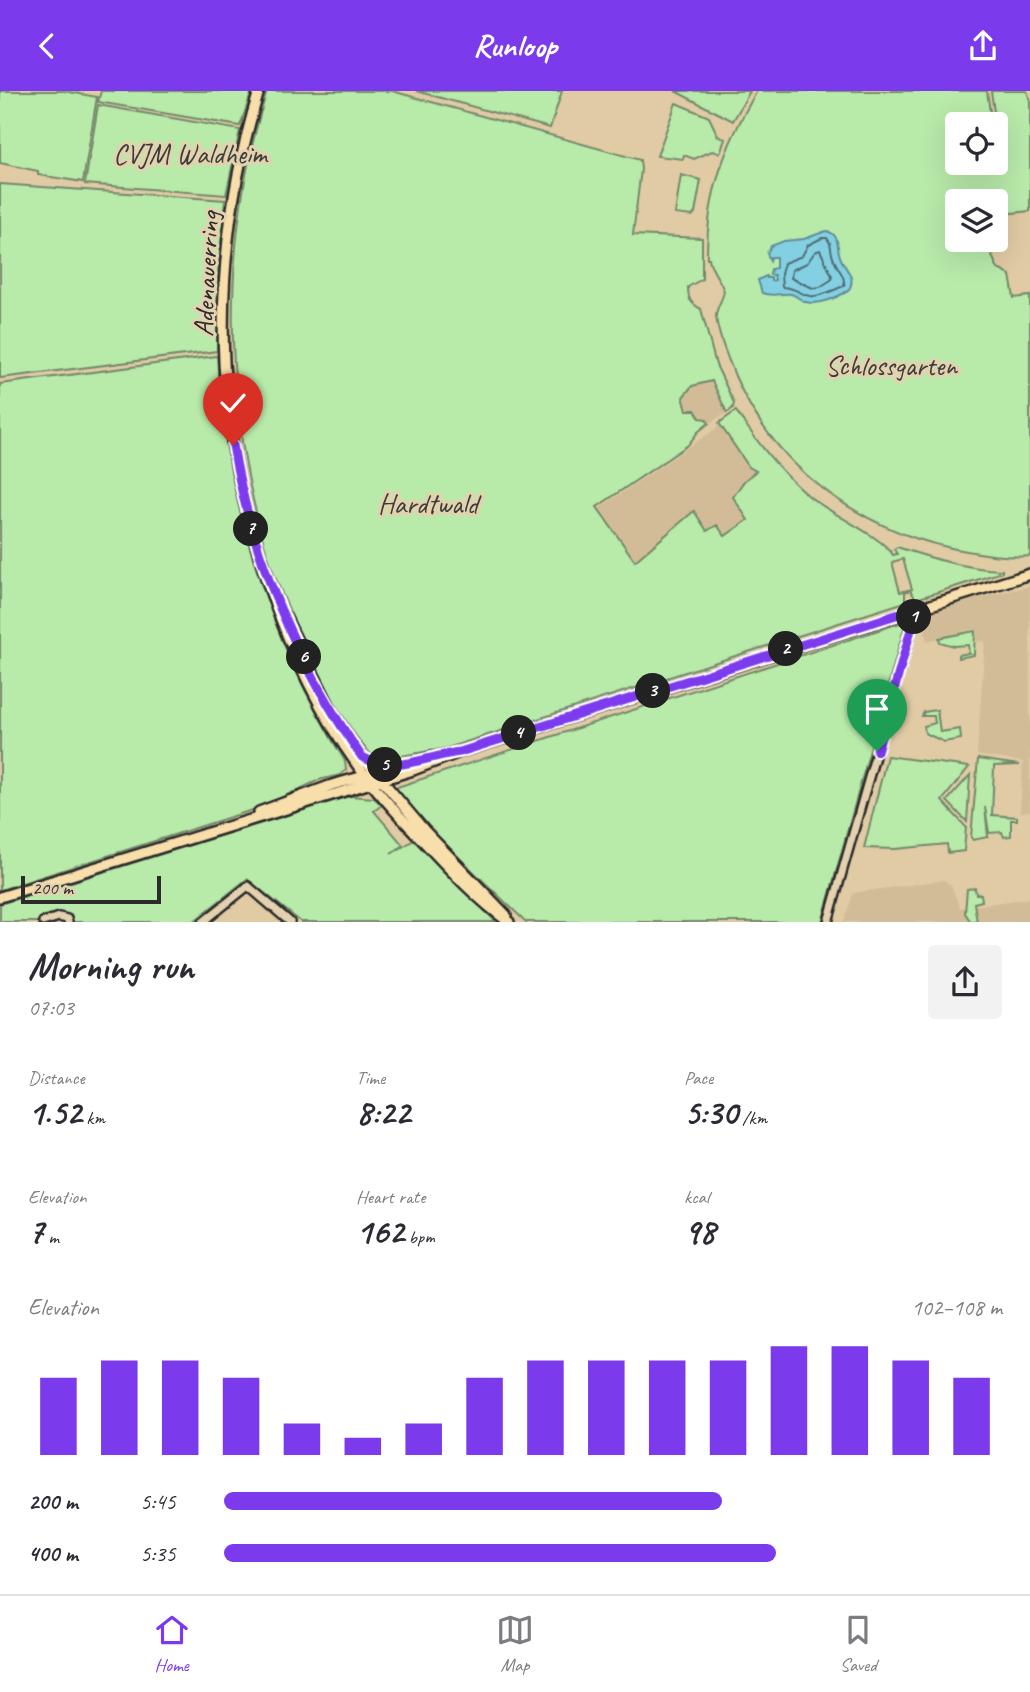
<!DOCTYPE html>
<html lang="en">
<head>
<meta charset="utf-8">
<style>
	:root { --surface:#fff; --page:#f2f2f3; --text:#2b2b33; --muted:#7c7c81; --line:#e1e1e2; --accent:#7c3aed }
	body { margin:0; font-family:Caveat,sans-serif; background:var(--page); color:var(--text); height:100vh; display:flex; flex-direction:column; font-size:26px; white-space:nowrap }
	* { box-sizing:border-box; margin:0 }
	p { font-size:23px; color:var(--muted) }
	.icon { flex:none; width:38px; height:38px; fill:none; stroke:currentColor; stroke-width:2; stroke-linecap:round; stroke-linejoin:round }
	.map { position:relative; height:831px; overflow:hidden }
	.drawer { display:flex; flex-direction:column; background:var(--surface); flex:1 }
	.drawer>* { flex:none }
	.buttons { position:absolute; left:945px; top:21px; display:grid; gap:14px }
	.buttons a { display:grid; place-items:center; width:63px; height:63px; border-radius:7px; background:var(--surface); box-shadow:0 7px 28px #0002; font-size:35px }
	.scale { position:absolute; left:21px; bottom:18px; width:140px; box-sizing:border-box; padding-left:7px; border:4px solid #2b2b2b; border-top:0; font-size:19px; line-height:24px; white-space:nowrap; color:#2b2b2b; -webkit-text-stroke:5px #e4d1af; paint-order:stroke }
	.pin { position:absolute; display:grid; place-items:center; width:60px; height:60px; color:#fff; margin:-72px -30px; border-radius:50% 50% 50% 0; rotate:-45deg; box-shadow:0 0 7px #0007 }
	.pin .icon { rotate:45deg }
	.km { position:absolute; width:35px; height:35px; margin:-18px; border-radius:50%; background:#222; color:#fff; font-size:19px; line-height:35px; text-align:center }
	.round { display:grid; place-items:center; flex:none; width:74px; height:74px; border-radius:7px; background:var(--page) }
	.overview { display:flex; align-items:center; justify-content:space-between; height:119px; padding:0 28px }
	h1 { font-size:38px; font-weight:700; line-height:52px }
	.figures { display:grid; grid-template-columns:repeat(3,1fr); gap:10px; height:119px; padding:7px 28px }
	.figures div { display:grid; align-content:center }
	.figures b { font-size:35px; font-weight:700 }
	.figures small { font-size:19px; font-weight:400 }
	.figures p { font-size:19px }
	.chart { height:196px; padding:14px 28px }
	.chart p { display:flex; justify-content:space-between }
	.chart svg { width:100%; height:126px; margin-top:7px; stroke:var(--accent); stroke-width:6 }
	ul { padding:0 28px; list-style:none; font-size:23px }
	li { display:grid; grid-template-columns:112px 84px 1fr; align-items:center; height:52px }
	li i { height:18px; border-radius:9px; background:var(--accent) }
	header { display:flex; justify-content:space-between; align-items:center; height:91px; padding:0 28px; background:var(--accent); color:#fff; font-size:32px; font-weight:700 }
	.tab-bar { display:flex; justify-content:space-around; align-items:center; height:98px; border-top:2px solid var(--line); background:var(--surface); font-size:19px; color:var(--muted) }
	.tab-bar a { display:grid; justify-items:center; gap:4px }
	.tab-bar .selected { color:var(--accent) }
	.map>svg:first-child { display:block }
	.built { fill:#d2bc97 }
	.green { fill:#b8eaaa; stroke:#728a6a; stroke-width:2; fill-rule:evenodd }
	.water { fill:#84d0e3; stroke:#608e99; stroke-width:2 }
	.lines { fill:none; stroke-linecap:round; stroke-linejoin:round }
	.shore { stroke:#4f6d75; stroke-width:2 }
	.minor-casing { stroke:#2b2b2b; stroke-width:12 }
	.major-casing { stroke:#2b2b2b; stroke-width:14 }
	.minor { stroke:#e4d1af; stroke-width:7 }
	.major { stroke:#f8deab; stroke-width:9 }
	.route-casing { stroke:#fff; stroke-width:14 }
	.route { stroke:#7c3aed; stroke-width:9 }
	.labels { text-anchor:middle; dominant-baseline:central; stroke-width:6; stroke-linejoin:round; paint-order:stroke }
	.park-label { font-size:28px; fill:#393e38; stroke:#e4d1af }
	.street-label { font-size:28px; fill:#2b2b2b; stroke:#e4d1af }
</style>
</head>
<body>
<header><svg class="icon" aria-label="back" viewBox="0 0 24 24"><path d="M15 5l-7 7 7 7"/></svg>Runloop<svg class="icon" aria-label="share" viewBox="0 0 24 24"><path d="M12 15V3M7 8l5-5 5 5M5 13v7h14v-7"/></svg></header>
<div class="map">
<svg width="1030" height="831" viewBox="0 0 1030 831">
	<rect width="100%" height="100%" fill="#e1cba5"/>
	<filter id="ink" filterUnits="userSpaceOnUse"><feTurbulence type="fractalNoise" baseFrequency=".0143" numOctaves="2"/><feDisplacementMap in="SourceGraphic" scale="14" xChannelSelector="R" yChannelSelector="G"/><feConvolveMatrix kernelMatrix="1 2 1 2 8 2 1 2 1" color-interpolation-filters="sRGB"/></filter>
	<g filter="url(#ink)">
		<path class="built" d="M721 281 734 312V318L697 339 674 300Z
			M719 333 749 375 756 381 744 390 733 406 748 429 725 445 707 440 693 421 635 470 598 418 714 339Z
			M1030 495V720L1020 721 1023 671 977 664 985 550 977 551 975 538 927 550 925 542 926 523 969 509Z
			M944 789 951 794 960 817 1030 807V831H844L853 802Z"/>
		<path class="green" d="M0 0H64L97 6 83 91 38 84V80L0 72Z
			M101 0H252L240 35 98 11Z
			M267 0H392L640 69 641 78 633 144 702 147V188L688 196C688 208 690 212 701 218L716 274 734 312 733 317 727 322 712 290 692 295 683 306 687 319H695L700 327 706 328 709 332 698 341 688 354 597 416 635 470 694 420 707 440 717 434 725 445 748 429 733 406 744 390 756 380 749 376 719 332 736 320C758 352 780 381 810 406 831 423 883 446 893 464L897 463 894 458 897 456C931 467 966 478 1002 479V481L916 508 910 499 905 501V511L447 657 389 667 372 664C343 637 317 581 301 545 291 523 280 500 272 477 262 451 256 422 250 395 223 265 227 127 267 0ZM903 468 912 498 900 501 892 471Z
			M416 0H562L550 37Z
			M675 0H750L733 30Z
			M757 0H987L990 21 988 24 992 33H957V72H995L996 74 1002 73 995 30 997 28V23L994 21 991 0H1027L1030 10V120L1003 123 1006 145 996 153 992 165 998 178 1010 184 1014 207 1030 205V465C1009 467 988 464 967 460 866 443 777 381 735 285 728 267 718 245 716 225 716 217 723 208 724 200 720 187 711 181 709 167H707C706 104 725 54 757 0ZM957 110H996V149H957Z
			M676 12 709 26 718 45 725 48 720 62 712 60 694 68 684 64 683 68 657 65Z
			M98 14 240 39 226 104 85 93Z
			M681 84 701 89 695 122 692 125 675 123Z
			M0 93 225 109 218 181 217 260 0 287Z
			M217 265C225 408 269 549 345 670L346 679 340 684 319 689 262 716 0 799V293Z
			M906 530 822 831H526L424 733 394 697Z
			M975 540 974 564 958 567V564L969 562 968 554 954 555 940 551 939 547Z
			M937 619 940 641 960 638 961 648 944 651 925 642 924 635 935 632 934 625H922L924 621Z
			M887 665 969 676 942 710 966 736 964 760 948 762 947 753 895 758 864 757Z
			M978 668 1019 674 994 675 992 724 1017 726V729H1011V745L1004 746 1002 741 989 742 985 716 988 746 973 749 971 746Z
			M970 684 967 731 947 710Z
			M349 705 374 707 382 714 374 720 403 754 391 763 414 749 496 831H301L247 788 193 831H73L71 824 64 822 37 831H0V813Z
			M975 797 976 803H981L982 810 974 812 977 831H971L965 822 967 798Z"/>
		<path class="water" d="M826 140C842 144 835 156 841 168 847 181 857 187 848 200 837 206 820 215 806 211 801 210 796 204 791 203 781 202 772 206 762 202L758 189 766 185 767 187H771V190L775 189 774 184H770L771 178 776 177V166H771L770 170 767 162 771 155 784 150 804 148Z"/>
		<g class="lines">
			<path class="shore" d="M822 147H827C832 153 830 155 832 163 834 175 846 183 844 195 835 198 819 207 810 205 799 203 798 197 782 196L781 183 784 172 802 165 808 154Z
				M820 159 832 185 831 189 820 196 813 197 791 187 792 179 807 172 815 161Z"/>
			<g class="minor-casing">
				<path id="minor" d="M43 831 59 826 67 828 68 831
					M203 831 248 795 290 831
					M828 831 912 535 914 525 912 518"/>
			</g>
			<g class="major-casing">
				<path id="major" d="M259 0C221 123 212 256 238 383 246 421 257 458 269 495 290 558 319 620 358 675 378 702 401 727 424 751 450 779 478 809 509 831
					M285 526 332 620 362 666 424 739 506 824
					M259 721 332 694 432 666
					M0 806 413 679 460 661 1030 483"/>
			</g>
			<use href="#minor" class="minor"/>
			<use href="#major" class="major"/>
		</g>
	</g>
	<g class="lines" filter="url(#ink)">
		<g class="route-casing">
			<path id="route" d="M233 354C251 465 297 573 362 666 395 684 426 665 460 661L912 519 914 525 912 535 877 660"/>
		</g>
		<use href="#route" class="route"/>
	</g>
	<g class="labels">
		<g class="park-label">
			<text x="190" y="62">CVJM Waldheim</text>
			<text x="891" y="274">Schlossgarten</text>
			<text x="428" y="412">Hardtwald</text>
		</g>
		<g class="street-label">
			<text transform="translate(206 183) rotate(-87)">Adenauerring</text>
		</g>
	</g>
</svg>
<div class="buttons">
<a><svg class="icon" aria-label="locate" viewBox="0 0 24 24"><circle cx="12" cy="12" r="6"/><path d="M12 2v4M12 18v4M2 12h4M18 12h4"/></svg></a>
<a><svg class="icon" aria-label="layers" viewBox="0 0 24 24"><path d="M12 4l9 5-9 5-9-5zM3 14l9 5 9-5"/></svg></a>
</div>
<div class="scale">200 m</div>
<div class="pin" style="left:877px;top:660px;background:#1e9e55"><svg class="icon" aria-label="arrive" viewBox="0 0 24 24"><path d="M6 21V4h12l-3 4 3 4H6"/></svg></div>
<div class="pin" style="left:233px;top:354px;background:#d93025"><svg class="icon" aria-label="check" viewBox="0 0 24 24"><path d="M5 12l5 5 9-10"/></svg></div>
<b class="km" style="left:914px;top:526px">1</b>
<b class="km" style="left:786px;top:558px">2</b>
<b class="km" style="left:653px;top:600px">3</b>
<b class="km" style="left:519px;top:642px">4</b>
<b class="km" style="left:385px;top:674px">5</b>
<b class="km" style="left:304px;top:566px">6</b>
<b class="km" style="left:251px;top:438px">7</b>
</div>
<section class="drawer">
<div class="overview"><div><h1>Morning run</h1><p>07:03</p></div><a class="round"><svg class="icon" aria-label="share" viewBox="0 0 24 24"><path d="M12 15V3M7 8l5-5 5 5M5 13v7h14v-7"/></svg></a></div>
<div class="figures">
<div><p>Distance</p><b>1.52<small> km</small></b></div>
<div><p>Time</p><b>8:22</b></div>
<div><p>Pace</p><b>5:30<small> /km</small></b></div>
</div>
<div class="figures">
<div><p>Elevation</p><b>7<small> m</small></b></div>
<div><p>Heart rate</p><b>162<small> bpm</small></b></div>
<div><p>kcal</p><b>98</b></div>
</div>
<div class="chart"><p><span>Elevation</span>102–108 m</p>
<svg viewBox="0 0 160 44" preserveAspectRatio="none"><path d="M5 44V17M15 44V11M25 44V11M35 44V17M45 44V33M55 44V38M65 44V33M75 44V17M85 44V11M95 44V11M105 44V11M115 44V11M125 44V6M135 44V6M145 44V11M155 44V17"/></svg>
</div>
<ul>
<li><b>200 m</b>5:45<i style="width:64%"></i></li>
<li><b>400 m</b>5:35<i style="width:71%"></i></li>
</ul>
</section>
<nav class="tab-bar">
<a class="selected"><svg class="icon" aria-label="home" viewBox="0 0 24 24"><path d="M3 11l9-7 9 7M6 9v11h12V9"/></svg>Home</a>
<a><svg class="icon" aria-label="map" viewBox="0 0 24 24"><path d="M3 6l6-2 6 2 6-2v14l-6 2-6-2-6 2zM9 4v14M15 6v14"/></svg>Map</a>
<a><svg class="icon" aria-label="saved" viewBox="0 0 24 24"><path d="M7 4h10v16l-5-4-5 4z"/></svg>Saved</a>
</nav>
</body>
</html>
